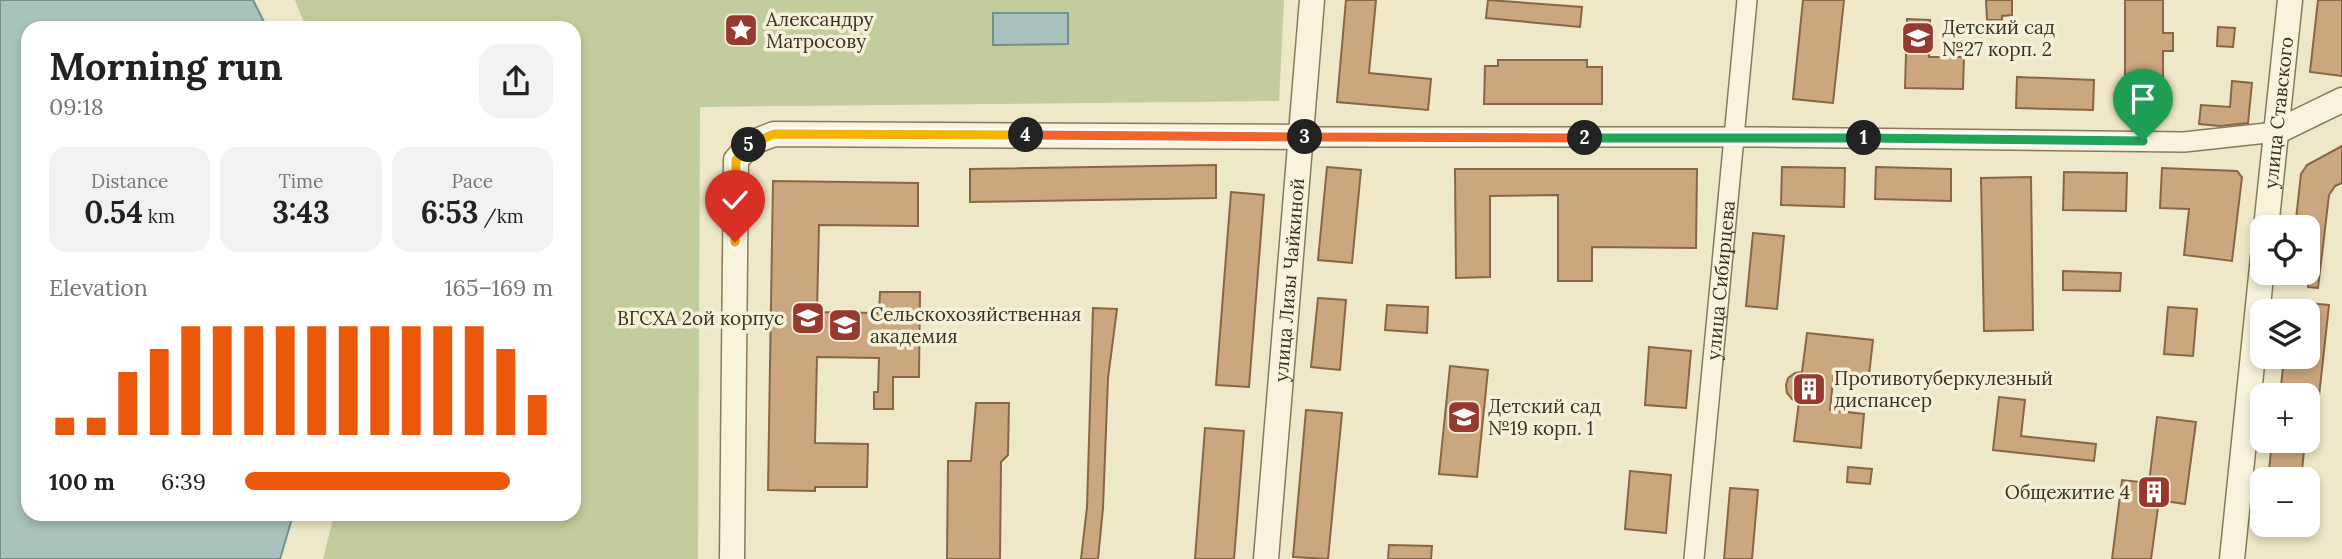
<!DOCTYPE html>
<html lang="en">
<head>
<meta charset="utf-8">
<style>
	:root { --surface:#fff; --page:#f2f2f2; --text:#222; --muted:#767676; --accent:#ea580c }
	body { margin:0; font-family:Lora,serif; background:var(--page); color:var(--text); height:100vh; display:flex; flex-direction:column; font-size:26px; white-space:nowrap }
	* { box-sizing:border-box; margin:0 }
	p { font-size:23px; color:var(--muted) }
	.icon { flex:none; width:38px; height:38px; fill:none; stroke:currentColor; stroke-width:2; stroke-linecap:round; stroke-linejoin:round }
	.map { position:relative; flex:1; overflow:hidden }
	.sheet { position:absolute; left:21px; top:21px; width:560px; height:500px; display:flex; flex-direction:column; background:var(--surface); border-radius:21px; box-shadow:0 4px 10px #0003 }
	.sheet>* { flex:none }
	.fabs { position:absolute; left:2250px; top:215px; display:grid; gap:14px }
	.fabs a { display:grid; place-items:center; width:70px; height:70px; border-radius:14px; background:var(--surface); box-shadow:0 4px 10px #0003; font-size:35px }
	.pin { position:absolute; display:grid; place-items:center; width:60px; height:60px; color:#fff; margin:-72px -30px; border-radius:50% 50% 50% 0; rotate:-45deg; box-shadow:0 0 7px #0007 }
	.pin .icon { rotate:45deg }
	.km { position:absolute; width:35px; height:35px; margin:-18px; border-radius:50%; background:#222; color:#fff; font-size:19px; line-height:35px; text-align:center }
	.round { display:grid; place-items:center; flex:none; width:74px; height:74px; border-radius:21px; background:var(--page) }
	.head { display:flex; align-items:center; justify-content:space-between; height:119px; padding:0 28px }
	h1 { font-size:38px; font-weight:700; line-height:52px }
	.metrics { display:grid; grid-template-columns:repeat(3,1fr); gap:10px; height:119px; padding:7px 28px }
	.metrics div { display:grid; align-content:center; border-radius:18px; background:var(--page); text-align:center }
	.metrics b { font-size:30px; font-weight:700 }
	.metrics small { font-size:19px; font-weight:400 }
	.metrics p { font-size:19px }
	.chart { height:196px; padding:14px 28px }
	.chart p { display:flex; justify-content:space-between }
	.chart svg { width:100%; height:126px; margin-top:7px; stroke:var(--accent); stroke-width:6 }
	ul { padding:0 28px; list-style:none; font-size:23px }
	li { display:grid; grid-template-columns:112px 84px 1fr; align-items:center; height:52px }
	li i { height:18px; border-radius:9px; background:var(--accent) }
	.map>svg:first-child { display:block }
	.green { fill:#c2cc9c }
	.water { fill:#a9c2bd; stroke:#70918c; stroke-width:2 }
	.building { fill:#cba77f; stroke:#896644; stroke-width:2 }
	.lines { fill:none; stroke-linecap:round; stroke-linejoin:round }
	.minor-casing { stroke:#8a7a5d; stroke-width:22 }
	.tertiary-casing { stroke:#8a7a5d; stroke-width:27 }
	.minor { stroke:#f8f3dc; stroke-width:19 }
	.tertiary { stroke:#f8f3dc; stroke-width:24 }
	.split-1-casing { stroke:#fff; stroke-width:14 }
	.split-2-casing { stroke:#fff; stroke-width:14 }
	.split-3-casing { stroke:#fff; stroke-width:14 }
	.split-4-casing { stroke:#fff; stroke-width:14 }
	.split-5-casing { stroke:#fff; stroke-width:14 }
	.split-6-casing { stroke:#fff; stroke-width:14 }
	.split-1 { stroke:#22a559; stroke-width:9 }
	.split-2 { stroke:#22a559; stroke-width:9 }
	.split-3 { stroke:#f0652b; stroke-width:9 }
	.split-4 { stroke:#f0652b; stroke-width:9 }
	.split-5 { stroke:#f5b400; stroke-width:9 }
	.split-6 { stroke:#f5b400; stroke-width:9 }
	.labels { text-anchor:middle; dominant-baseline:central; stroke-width:7; stroke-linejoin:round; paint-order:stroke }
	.poi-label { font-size:19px; fill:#3b3021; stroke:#f5f0d8; text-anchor:start }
	.street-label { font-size:19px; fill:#3b3021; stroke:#f5f0d8 }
</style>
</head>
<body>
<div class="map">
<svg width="2342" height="559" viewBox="0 0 2342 559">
	<rect width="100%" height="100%" fill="#eee7c8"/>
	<path class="green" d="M295 0H1284L1279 101 700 107 698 559H323L334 515 574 514V28H306Z"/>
	<path class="water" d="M0 0H253L267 28H28V514L293 515 280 559H0Z
		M993 13H1068V44L993 45Z"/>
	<path class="building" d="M1346 0H1376L1369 73 1431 79 1428 110 1337 102Z
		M1488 0 1582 7 1580 27 1486 18Z
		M1803 0H1844L1833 103 1793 99Z
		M1986 0H2012V15L2002 16V20H1987Z
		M2125 0H2163V33H2173V51H2163V88H2125Z
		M2318 0H2342V76L2310 72Z
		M1907 19 1930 20 1929 57H1964L1963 89 1905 88Z
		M2218 27 2235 28 2233 47 2217 46Z
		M1498 60H1587V67H1602V104H1484L1485 66H1498Z
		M2017 77 2094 80 2093 110 2016 108Z
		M2232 81 2252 83 2248 123 2220 126 2199 124 2201 105 2230 107Z
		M2342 146V183L2335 186 2329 195 2318 288 2308 287V228H2295L2301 174 2307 165Z
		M1216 165V198L970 202V169Z
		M1327 167 1361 170 1352 263 1318 260Z
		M1782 167 1845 168 1844 207 1781 205Z
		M1876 167 1951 169V201L1875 199Z
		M2162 168 2237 171 2242 177 2232 261 2184 255 2189 209 2160 208Z
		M1455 169H1697L1696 248 1592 247V281H1558V195L1490 196V277L1456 278Z
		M2064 172 2127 173 2126 211 2063 210Z
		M2031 177 2033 330 1984 331 1981 178Z
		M773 181 918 183V226L819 225 817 312 879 313 880 292H920L919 377H893V409H874V392H878L879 358 817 357 815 443 868 444 867 487H815V491L768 490Z
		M1231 192 1264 195 1249 387 1216 385Z
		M1753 233 1784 236 1777 309 1746 306Z
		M2063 271 2121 273 2120 291 2063 290Z
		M1318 298 1346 300 1340 370 1311 367Z
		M2308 303 2329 305 2319 396H2280L2284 357H2308Z
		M1387 305 1428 307 1427 333 1385 330Z
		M2168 307 2197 309 2193 356 2164 354Z
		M1093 308 1117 309 1108 378 1103 508 1098 559H1081L1087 507Z
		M1807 333 1873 340 1869 375 1834 371 1830 410 1864 414 1861 448 1794 441 1799 402 1792 399 1787 393 1786 385 1788 378 1795 373 1802 372Z
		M1649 347 1691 351 1686 408 1645 405Z
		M1450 366 1488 370 1477 477 1439 474Z
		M1999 397 2025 400 2021 436 2096 444 2094 461 1993 450Z
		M976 403H1009L1008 455 1001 462 1000 559H947L948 461H971Z
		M1306 410 1342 413 1328 559 1293 557Z
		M2157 417 2196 422 2185 504 2159 500 2151 559H2112L2122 480 2149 483Z
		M1205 428 1244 431 1234 559H1195Z
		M2272 441H2305L2301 480H2268Z
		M1848 467 1872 469 1870 484 1847 482Z
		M1630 471 1671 475 1666 533 1625 529Z
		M1730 488 1758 490 1752 559H1724Z
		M1389 545 1432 546 1431 559H1388Z"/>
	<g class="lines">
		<g class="minor-casing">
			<g id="minor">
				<path d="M1301 137H1764L2184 142 2276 132"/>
				<path id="s1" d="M1694 559 1747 0"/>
			</g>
		</g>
		<g class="tertiary-casing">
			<g id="tertiary">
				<path d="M2276 132 2342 100"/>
				<path id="s2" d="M2266 228 2290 0"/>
				<path d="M732 559 736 160 751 143 774 134 1301 137"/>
				<path id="s3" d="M1266 559 1312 0"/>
				<path d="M2232 559 2263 257"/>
			</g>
		</g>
		<use href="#minor" class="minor"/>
		<use href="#tertiary" class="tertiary"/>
	</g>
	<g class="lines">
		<g class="split-1-casing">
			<path id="split-1" d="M1864 138 2143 141"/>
		</g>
		<g class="split-2-casing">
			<path id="split-2" d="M1585 138H1864"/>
		</g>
		<g class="split-3-casing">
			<path id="split-3" d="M1305 137 1585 138"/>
		</g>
		<g class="split-4-casing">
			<path id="split-4" d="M1026 135 1305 137"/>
		</g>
		<g class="split-5-casing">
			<path id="split-5" d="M749 145 774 134 1026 135"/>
		</g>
		<g class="split-6-casing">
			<path id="split-6" d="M735 242 736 160 749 145"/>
		</g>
		<use href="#split-1" class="split-1"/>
		<use href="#split-2" class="split-2"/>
		<use href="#split-3" class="split-3"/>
		<use href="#split-4" class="split-4"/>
		<use href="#split-5" class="split-5"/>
		<use href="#split-6" class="split-6"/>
	</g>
	<defs>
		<g id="sight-square" transform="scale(1.75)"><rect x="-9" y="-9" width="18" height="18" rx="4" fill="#98392f" stroke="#f5f0d8"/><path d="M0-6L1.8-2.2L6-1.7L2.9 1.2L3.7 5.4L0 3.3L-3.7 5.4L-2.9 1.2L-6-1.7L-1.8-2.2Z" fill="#fff"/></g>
		<g id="school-square" transform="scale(1.75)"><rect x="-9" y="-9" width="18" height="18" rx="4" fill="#98392f" stroke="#f5f0d8"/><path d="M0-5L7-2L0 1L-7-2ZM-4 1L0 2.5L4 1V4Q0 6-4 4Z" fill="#fff"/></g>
		<g id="university-square" transform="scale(1.75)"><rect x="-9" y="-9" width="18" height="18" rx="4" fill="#98392f" stroke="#f5f0d8"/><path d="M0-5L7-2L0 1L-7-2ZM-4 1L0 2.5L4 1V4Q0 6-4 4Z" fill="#fff"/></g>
		<g id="building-square" transform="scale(1.75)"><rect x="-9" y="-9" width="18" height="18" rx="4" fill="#98392f" stroke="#f5f0d8"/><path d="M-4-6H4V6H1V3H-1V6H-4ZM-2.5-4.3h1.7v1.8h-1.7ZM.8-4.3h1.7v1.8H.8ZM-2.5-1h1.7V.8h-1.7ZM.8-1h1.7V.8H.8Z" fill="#fff"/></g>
	</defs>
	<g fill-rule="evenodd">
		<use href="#sight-square" x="741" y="30"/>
		<use href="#school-square" x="1918" y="38"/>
		<use href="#university-square" x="808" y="318"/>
		<use href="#university-square" x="845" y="325"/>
		<use href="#building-square" x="1809" y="389"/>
		<use href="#school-square" x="1464" y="417"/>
		<use href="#building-square" x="2154" y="492"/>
	</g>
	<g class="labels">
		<g class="poi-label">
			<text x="766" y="19">Александру<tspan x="766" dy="22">Матросову</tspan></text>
			<text x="1942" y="27">Детский сад<tspan x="1942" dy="22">№27 корп. 2</tspan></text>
			<text x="870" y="314">Сельскохозяйственная<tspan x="870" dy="22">академия</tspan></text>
			<text x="784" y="318" text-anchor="end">ВГСХА 2ой корпус</text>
			<text x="1834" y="378">Противотуберкулезный<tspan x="1834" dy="22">диспансер</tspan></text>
			<text x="1488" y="406">Детский сад<tspan x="1488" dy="22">№19 корп. 1</tspan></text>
			<text x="2130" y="492" text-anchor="end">Общежитие 4</text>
		</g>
		<g class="street-label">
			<text stroke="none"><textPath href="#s2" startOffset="116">улица Ставского</textPath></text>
			<text stroke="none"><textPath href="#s3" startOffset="280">улица Лизы Чайкиной</textPath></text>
			<text stroke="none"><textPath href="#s1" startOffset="280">улица Сибирцева</textPath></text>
		</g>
	</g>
</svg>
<div class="fabs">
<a><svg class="icon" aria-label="locate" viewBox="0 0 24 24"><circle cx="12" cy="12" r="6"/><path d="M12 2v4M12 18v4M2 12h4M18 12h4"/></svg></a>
<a><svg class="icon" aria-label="layers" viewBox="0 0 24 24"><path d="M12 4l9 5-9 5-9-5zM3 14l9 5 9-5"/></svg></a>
<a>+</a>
<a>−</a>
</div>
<div class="pin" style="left:2143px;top:141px;background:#1e9e55"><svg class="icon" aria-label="arrive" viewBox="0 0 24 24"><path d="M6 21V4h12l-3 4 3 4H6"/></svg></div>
<div class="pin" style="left:735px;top:242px;background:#d93025"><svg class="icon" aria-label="check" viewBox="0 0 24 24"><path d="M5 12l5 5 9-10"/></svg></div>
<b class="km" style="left:1864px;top:138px">1</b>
<b class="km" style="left:1585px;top:138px">2</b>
<b class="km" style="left:1305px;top:137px">3</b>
<b class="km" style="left:1026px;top:135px">4</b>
<b class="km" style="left:749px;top:145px">5</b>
<section class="sheet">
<div class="head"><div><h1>Morning run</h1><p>09:18</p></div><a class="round"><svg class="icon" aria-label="share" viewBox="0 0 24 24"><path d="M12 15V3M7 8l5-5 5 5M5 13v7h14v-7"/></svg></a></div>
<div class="metrics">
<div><p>Distance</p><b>0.54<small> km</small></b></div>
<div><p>Time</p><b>3:43</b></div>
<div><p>Pace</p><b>6:53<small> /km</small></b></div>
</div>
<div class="chart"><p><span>Elevation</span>165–169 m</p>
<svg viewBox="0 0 160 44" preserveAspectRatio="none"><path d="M5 44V38M15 44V38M25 44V22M35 44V14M45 44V6M55 44V6M65 44V6M75 44V6M85 44V6M95 44V6M105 44V6M115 44V6M125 44V6M135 44V6M145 44V14M155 44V30"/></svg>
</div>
<ul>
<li><b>100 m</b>6:39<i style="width:86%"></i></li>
</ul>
</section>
</div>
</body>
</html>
